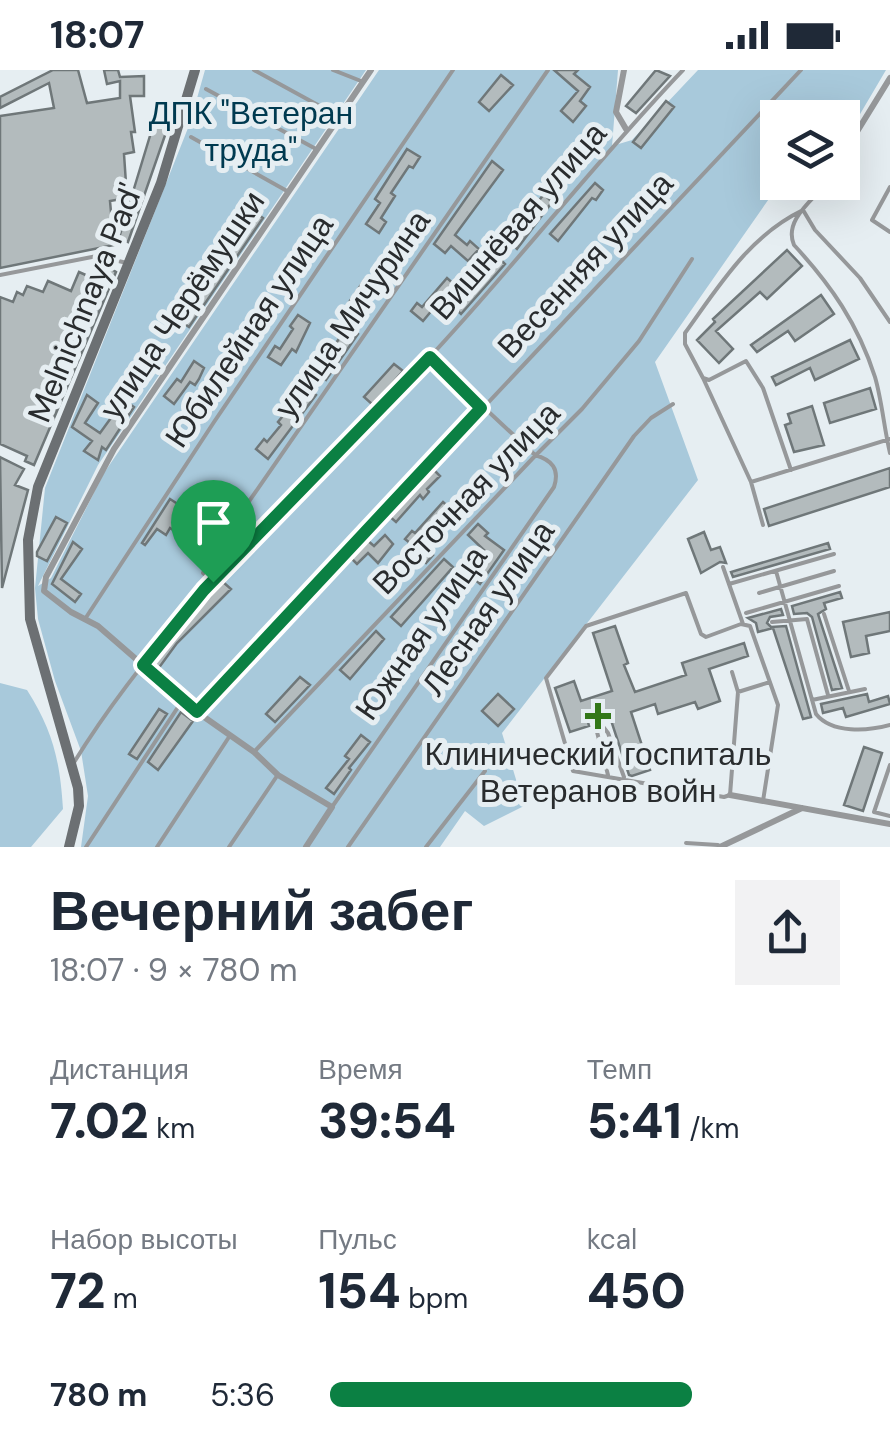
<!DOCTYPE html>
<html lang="ru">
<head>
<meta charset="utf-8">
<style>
	:root { --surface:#fff; --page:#f2f2f3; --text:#1f2937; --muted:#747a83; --accent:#0b8043 }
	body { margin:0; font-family:"DM Sans",sans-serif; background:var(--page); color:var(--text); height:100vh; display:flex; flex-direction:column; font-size:38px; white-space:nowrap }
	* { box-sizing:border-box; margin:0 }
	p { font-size:32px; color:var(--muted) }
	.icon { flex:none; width:55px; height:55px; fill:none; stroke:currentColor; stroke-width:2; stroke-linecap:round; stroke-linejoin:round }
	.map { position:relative; height:777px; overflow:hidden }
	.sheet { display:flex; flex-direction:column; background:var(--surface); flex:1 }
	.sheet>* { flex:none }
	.controls { position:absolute; left:760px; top:30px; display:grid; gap:20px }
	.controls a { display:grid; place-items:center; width:100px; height:100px; border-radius:0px; background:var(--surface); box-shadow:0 10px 40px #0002; font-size:50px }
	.pin { position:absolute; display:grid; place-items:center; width:85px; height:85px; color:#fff; margin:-102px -42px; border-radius:50% 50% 50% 0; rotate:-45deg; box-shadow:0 0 10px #0007 }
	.pin .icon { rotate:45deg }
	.round { display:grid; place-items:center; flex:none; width:105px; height:105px; border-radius:0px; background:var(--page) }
	.headline { display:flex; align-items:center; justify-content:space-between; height:170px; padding:0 50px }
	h1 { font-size:55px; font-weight:800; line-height:75px }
	.stats { display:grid; grid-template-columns:repeat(3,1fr); gap:15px; height:170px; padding:10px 50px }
	.stats div { display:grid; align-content:center }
	.stats b { font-size:50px; font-weight:800 }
	.stats small { font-size:28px; font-weight:400 }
	.stats p { font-size:28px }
	ul { padding:0 50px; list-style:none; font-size:32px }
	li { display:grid; grid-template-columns:160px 120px 1fr; align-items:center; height:75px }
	li i { height:25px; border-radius:12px; background:var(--accent) }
	.status { display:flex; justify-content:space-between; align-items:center; height:70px; padding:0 50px; background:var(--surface); direction:ltr }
	.status svg { height:28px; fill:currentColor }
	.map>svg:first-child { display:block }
	.green { fill:#a8c9db }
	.building { fill:#b3bbbd; stroke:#6f7779; stroke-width:2.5 }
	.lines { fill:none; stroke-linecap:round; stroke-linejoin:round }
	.lane { stroke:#96989a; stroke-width:4 }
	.street { stroke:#96989a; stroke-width:6 }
	.secondary { stroke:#6c7073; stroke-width:10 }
	.route-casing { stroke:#fff; stroke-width:20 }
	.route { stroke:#0b8043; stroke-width:12 }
	.poi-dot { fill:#327718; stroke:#e6eef2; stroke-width:4 }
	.labels { text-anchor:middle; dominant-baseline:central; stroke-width:10; stroke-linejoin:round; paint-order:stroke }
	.park-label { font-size:32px; fill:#003a50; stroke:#e6eef2 }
	.street-label { font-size:32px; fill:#292c2e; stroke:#e6eef2 }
	.poi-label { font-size:32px; fill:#292c2e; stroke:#e6eef2 }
</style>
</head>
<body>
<div class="status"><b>18:07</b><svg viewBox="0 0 49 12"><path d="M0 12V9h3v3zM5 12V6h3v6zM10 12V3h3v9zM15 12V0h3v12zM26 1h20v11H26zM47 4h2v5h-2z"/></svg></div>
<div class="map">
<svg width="890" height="777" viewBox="0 0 890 777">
	<rect width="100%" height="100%" fill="#e6eef2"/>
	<path class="green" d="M205 0H366L98 395 38 516 51 508 104 403 379 0H618L612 76 632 70 698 0H886L843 73 842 48H778V112L780 113 655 292 698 410 502 663 524 736 484 756 465 741 440 777H81L88 726 81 681 55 611 38 549 35 518 45 418 190 53Z
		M0 613 27 620C53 661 60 691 63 739L31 777H0Z"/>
	<path class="building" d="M53 0H78L87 33 120 28V11L107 14 104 0H118L120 7 144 6V26H130L135 62H131L134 82 124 84 127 128 110 131 114 175 0 198V46L54 38 49 13 0 38V27Z
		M554 0H578L574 4 590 17 580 31 586 36 573 52 561 41 578 21Z
		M656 0 670 6 636 43 626 36Z
		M501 5 513 15 489 41 479 32Z
		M666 31 674 37 641 78 633 72Z
		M156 46 170 51 128 172 119 168Z
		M407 79 420 87 413 98 409 96 391 123 395 126 381 148 386 152 379 163 366 154 380 133 375 129Z
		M492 91 503 100 455 165 467 175 470 171 479 179 468 191 451 176 445 183 434 174Z
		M595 113 603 120 596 130 592 128 558 171 550 164Z
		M544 124 552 132 517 179 508 171Z
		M252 140 263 148 189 257 176 248 207 199 219 183 221 185Z
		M787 180 802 196 767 229 760 222 716 261 733 279 719 293 697 270 715 252 713 249Z
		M498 187 505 194 461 244 443 227 423 251 411 241 417 233 422 237 447 208 464 223Z
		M104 194 116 202 34 395 25 391 27 386 0 374V227L13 232 17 222 23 225 27 216 43 222 48 211 71 221 79 202 97 210Z
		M365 209 377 220 357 249 345 238Z
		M821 225 834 244 795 271 788 261 757 282 751 275Z
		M298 245 310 253 296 282 292 279 281 295 268 287 275 276 280 279 293 259 290 256Z
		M348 255 358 264 326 310 317 302Z
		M850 270 859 289 815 310 810 298 776 315 772 307Z
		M194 291 204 298 199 309 195 315 190 312 174 334 164 326 177 309 181 312Z
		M394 294 403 301 373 335 364 327Z
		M306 317 316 325 268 389 256 379 264 369 267 372 281 355 278 352Z
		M870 318 876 339 830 353 824 333Z
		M87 325 98 333 85 353 100 363 124 330 134 337 106 380 102 377 98 390 84 381 92 371 72 357Z
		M812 336 824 375 794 382 785 355 791 353 788 344Z
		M0 387 24 399 15 415 28 420 2 518Z
		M890 398V417L769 456 764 439Z
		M433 399 440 406 427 419 429 422 423 429 420 425 396 452 389 446Z
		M170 429 184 438 178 447 195 458 188 470 170 458 166 465 157 459 145 475 142 473Z
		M443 432 455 443 422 475 433 485 426 493 417 485 420 481 405 469 412 461 415 463Z
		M56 447 67 453 47 491 37 486V482Z
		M478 454 488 463 485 466 504 480 480 514 473 508 482 497 477 494 486 482 468 465Z
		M704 462 711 480 720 477 726 493 720 492 701 503 688 469Z
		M385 465 393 474 378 493 368 483 357 494 350 487 367 470 374 476Z
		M73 472 82 479 61 509 81 524 75 532 52 514Z
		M828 473 830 479 733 507 731 502Z
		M444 489 453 497 401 556 391 547Z
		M223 512 231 519 177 573 158 599 151 593Z
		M840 522 842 528 824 533 826 539 818 544 842 618 832 620 812 547 807 543 794 544 792 536Z
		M781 539 783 545 770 547 767 553 771 557 786 556 811 647 803 649 773 558 758 562 756 553 748 548Z
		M890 542V561L866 566 869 583 851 587 843 552Z
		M615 556 628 593 624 595 635 622 686 605 682 593 744 573 748 586 709 599 720 631 698 639 695 632 658 644 655 634 631 642 650 700 632 706 629 705 608 641 587 648 589 656 570 662 555 618 574 611 581 631 612 621 593 563Z
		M376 561 384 569 350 609 340 600Z
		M300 607 310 615 275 652 266 644Z
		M498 624 514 639 498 656 482 641Z
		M867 624 869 632 888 626 890 634 846 647 843 638 823 643 821 634Z
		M159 639 167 644 137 689 129 684Z
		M181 642 193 651 158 700 148 692Z
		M361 665 370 672 349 698 351 700 334 724 326 718 349 689 345 686Z
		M864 677 882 683 863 741 844 735Z"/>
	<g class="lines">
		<path class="lane" d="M254 0 338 46
			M333 0 361 11
			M206 19 316 79
			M191 67 287 121
			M823 117C809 133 784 152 794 175 831 215 858 254 875 307 882 331 884 358 890 383
			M890 117 872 150 890 162
			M0 205 97 186 127 193
			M703 308 751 412 890 369
			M791 400 763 318 746 291 709 310 703 308 685 274V263C719 216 749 166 803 140L815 160 860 208 890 252
			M751 412 763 455
			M723 497 743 554
			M776 501 816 644C832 664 868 661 890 655
			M213 512 203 503 216 479 548 0
			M729 514 834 484
			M759 523 834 501
			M746 543 839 516
			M824 544 849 621
			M85 549 214 352 453 0
			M772 552 807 549 828 625
			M732 602 738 622 730 725 724 727 573 701 546 608 586 556 686 523 701 564 706 567 741 554 750 556 778 635 763 731
			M738 622 770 612
			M812 630 865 619
			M198 641 801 0
			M254 682 533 388 582 339 639 271 692 189
			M73 694C167 541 305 420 427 290 515 196 594 93 683 0
			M890 695 874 742 890 746
			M608 705 596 658 601 654 608 663 624 707
			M332 737 554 417C560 399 552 390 535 385L430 287
			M686 773 718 775
			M86 777 182 631
			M157 777 229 667
			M229 777 277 706
			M348 777 634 366 651 348 673 334
			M426 777 485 701"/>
		<path class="street" d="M624 0 616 42 626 59
			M842 86 890 8
			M823 117 826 112
			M730 725 890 754
			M306 777 332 737 278 705 254 682 197 642 98 556 71 542 44 521 46 507 114 379 371 0
			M720 777 802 738"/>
		<path class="secondary" d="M69 777 79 736 78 718 30 549 28 470 38 417 161 113 195 0"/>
	</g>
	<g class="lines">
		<g class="route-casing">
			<path id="route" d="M430 287 481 338 197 642 143 595 204 520Z"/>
		</g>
		<use href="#route" class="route"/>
	</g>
	<path class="poi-dot" d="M593 631h10v10h10v10h-10v10h-10v-10h-10v-10h10z"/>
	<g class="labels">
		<g class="park-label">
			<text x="251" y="43">ДПК "Ветеран<tspan x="251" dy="37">труда"</tspan></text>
		</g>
		<g class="street-label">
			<text transform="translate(518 151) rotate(-49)">Вишнёвая улица</text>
			<text transform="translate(585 195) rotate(-47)">Весенняя улица</text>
			<text transform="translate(85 233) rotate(-68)">Melnichnaya Pad'</text>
			<text transform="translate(182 235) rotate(-56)">улица Черёмушки</text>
			<text transform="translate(352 244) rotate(-55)">улица Мичурина</text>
			<text transform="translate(249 261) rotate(-56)">Юбилейная улица</text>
			<text transform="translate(466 428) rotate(-46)">Восточная улица</text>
			<text transform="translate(488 538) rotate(-55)">Лесная улица</text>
			<text transform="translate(421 563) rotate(-55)">Южная улица</text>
		</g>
		<g class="poi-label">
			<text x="598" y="684">Клинический госпиталь<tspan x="598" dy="37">Ветеранов войн</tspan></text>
		</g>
	</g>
</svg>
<div class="controls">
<a><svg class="icon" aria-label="layers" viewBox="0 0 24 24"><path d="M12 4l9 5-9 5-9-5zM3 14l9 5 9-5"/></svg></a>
</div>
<div class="pin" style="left:213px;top:512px;background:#1e9e55"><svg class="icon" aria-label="arrive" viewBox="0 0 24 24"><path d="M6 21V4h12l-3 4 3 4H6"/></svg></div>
</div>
<section class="sheet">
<div class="headline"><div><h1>Вечерний забег</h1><p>18:07 · 9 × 780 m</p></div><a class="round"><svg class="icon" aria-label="share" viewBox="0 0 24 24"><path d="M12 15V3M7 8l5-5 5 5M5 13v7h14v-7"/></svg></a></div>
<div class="stats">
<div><p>Дистанция</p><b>7.02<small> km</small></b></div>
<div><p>Время</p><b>39:54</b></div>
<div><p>Темп</p><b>5:41<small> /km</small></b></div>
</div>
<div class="stats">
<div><p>Набор высоты</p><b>72<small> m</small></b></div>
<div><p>Пульс</p><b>154<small> bpm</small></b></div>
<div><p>kcal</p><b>450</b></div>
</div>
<ul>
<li><b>780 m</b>5:36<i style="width:71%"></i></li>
</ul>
</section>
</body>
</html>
